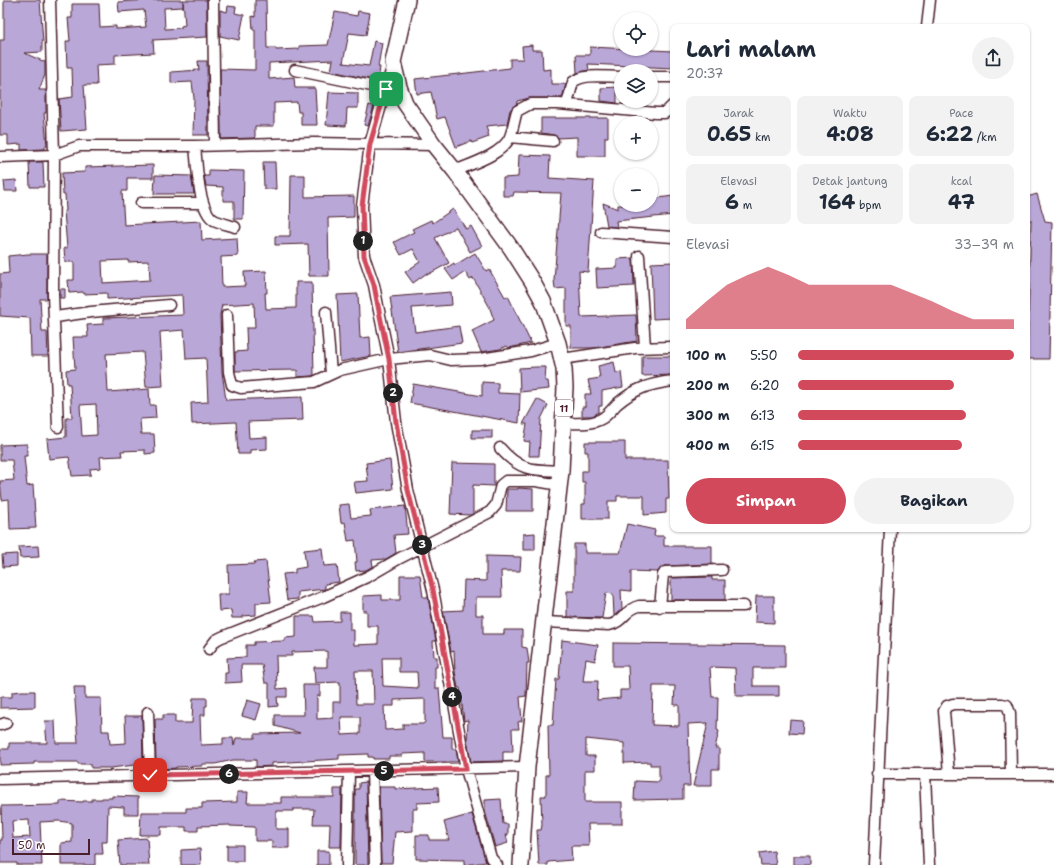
<!DOCTYPE html>
<html lang="id">
<head>
<meta charset="utf-8">
<style>
	:root { --surface:#fff; --page:#f2f2f3; --text:#1f2937; --muted:#747a83; --accent:#d1495b }
	body { margin:0; font-family:"Shantell Sans",sans-serif; background:var(--page); color:var(--text); height:100vh; display:flex; flex-direction:column; font-size:15px; white-space:nowrap }
	* { box-sizing:border-box; margin:0 }
	p { font-size:13px; color:var(--muted) }
	.icon { flex:none; width:22px; height:22px; fill:none; stroke:currentColor; stroke-width:2; stroke-linecap:round; stroke-linejoin:round }
	.map { position:relative; flex:1; overflow:hidden }
	.drawer { position:absolute; left:670px; top:24px; width:360px; height:508px; display:flex; flex-direction:column; background:var(--surface); border-radius:8px; box-shadow:0 1px 3px #0004 }
	.drawer>* { flex:none }
	.controls { position:absolute; left:614px; top:12px; display:grid; gap:8px }
	.controls a { display:grid; place-items:center; width:44px; height:44px; border-radius:50%; background:var(--surface); box-shadow:0 1px 3px #0004; font-size:20px }
	.scale { position:absolute; left:12px; bottom:10px; width:78px; box-sizing:border-box; padding-left:4px; border:2px solid #4a1f2b; border-top:0; font-size:11px; line-height:14px; white-space:nowrap; color:#4a1f2b; -webkit-text-stroke:3px #fff; paint-order:stroke }
	.pin { position:absolute; display:grid; place-items:center; width:34px; height:34px; color:#fff; margin:-17px; border-radius:8px; box-shadow:0 2px 6px #0006 }
	.km { position:absolute; width:20px; height:20px; margin:-10px; border-radius:50%; background:#222; color:#fff; font-size:11px; line-height:20px; text-align:center }
	.round { display:grid; place-items:center; flex:none; width:42px; height:42px; border-radius:21px; background:var(--page) }
	.overview { display:flex; align-items:center; justify-content:space-between; height:68px; padding:0 16px }
	h1 { font-size:22px; font-weight:700; line-height:30px }
	.metrics { display:grid; grid-template-columns:repeat(3,1fr); gap:6px; height:68px; padding:4px 16px }
	.metrics div { display:grid; align-content:center; border-radius:8px; background:var(--page); text-align:center }
	.metrics b { font-size:20px; font-weight:700 }
	.metrics small { font-size:11px; font-weight:400 }
	.metrics p { font-size:11px }
	.chart { height:112px; padding:8px 16px }
	.chart p { display:flex; justify-content:space-between }
	.chart svg { width:100%; height:72px; margin-top:4px; fill:var(--accent); opacity:.7 }
	.action { display:flex; gap:8px; margin-top:auto; padding:8px 16px }
	.action a { flex:1; height:46px; border-radius:24px; background:var(--accent); color:#fff; font-size:16px; font-weight:700; line-height:46px; text-align:center }
	.action a+a { background:var(--page); color:var(--text) }
	ul { padding:0 16px; list-style:none; font-size:13px }
	li { display:grid; grid-template-columns:64px 48px 1fr; align-items:center; height:30px }
	li i { height:10px; border-radius:5px; background:var(--accent) }
	.map>svg:first-child { display:block }
	.building { fill:#b9a7d7; stroke:#4a1f2b; fill-rule:evenodd }
	.lines { fill:none; stroke-linecap:round; stroke-linejoin:round }
	.minor-casing { stroke:#4a1f2b; stroke-width:13 }
	.highway-casing { stroke:#4a1f2b; stroke-width:18 }
	.minor { stroke:#fff; stroke-width:10 }
	.highway { stroke:#fff; stroke-width:15 }
	.route-casing { stroke:#fff; stroke-width:8 }
	.route { stroke:#d1495b; stroke-width:5 }
	.labels { text-anchor:middle; dominant-baseline:central; stroke-width:4; stroke-linejoin:round; paint-order:stroke }
	.shield { fill:#fff; stroke:#80626b; stroke-width:1 }
	.shield-label { font-size:10px; font-weight:bold; fill:#4a1f2b }
</style>
</head>
<body>
<div class="map">
<svg width="1054" height="865" viewBox="0 0 1054 865">
	<rect width="100%" height="100%" fill="#fff"/>
	<filter id="ink" filterUnits="userSpaceOnUse"><feTurbulence type="fractalNoise" baseFrequency=".025" numOctaves="2"/><feDisplacementMap in="SourceGraphic" scale="8" xChannelSelector="R" yChannelSelector="G"/><feConvolveMatrix kernelMatrix="1 2 1 2 8 2 1 2 1" color-interpolation-filters="sRGB"/></filter>
	<g filter="url(#ink)">
		<path class="building" d="M4 0H40L43 42H42V52L24 53 45 62V75L39 90H46V113H44L47 146H45V149L21 150V144L8 145V135H0V40H4Z
			M149 0H183V7L164 8 165 29 181 28V26L185 25 183 0H207V37L153 40 154 53 115 55V64L96 65 97 85H84L87 129 61 131 59 99 73 97 72 68H67L66 41H70L68 18H72V4H99L100 27 116 26V29L146 27 144 10 119 12 118 2Z
			M255 0H266L267 48H276V50L299 49V46L328 45 335 12 357 16 358 11 370 13 366 35 349 33 343 63 369 66 374 41 382 43 378 67H380L378 81 331 71 333 60 269 63V79L294 77 295 88H315L317 125H301V112H298L297 102 274 103V126H255V138L221 139 220 69 255 70V30H253L252 16 255 17Z
			M228 6 236 7 235 13 244 15 239 40 220 36V10L227 12Z
			M532 45V50H542L543 70 551 69V84H566L562 98H530L517 101V103L510 110 507 124 486 126 489 137 472 143 471 141 456 147 445 117 437 119 431 92 417 94 415 79 510 68V59H523L522 46Z
			M590 47 673 51V68L588 64 589 70 577 73 576 55H590Z
			M198 61H207L208 135H193L194 98 192 82 171 83V72L199 70Z
			M617 87V103L601 101V88Z
			M329 92 358 93V108H347L346 126 326 125Z
			M369 105 374 106 368 126 364 125Z
			M541 118H608V137H605V156H577V137L558 138 554 135 541 133Z
			M519 155 550 156 549 178 594 181 588 272 579 271 581 317 636 315 637 341 594 348H571V326H566V288L555 289 554 280 561 193 514 192 513 196H503V178L518 177Z
			M29 162H43L44 187H30Z
			M263 162H275L276 189H264Z
			M153 165V178H127V191H122L124 225 201 221 202 240 237 238 238 256 221 257 222 287 245 286 244 272 266 271 267 293H265L266 309 296 308V282H312L314 375 312 376 297 377V370L235 371V352L247 351 246 328H255L254 303 222 305 220 315 222 372 226 400 302 397 303 420 248 422 249 438 267 437V449L250 450V454H238L236 422 192 424 191 403 208 402 206 358 186 359 184 330 160 332 163 386 146 387 143 352 106 354 108 392 149 389 150 405H155L156 418 140 419 141 434H154L155 453 145 454V450L121 451 122 456 100 457 101 468 90 469 91 475 72 476 69 457 49 459 47 439 66 437V418H72L70 384H67L66 370 75 369 73 337H88L87 325 103 324V318L183 315 182 295 107 299V293L84 294 83 292 69 293 68 280H74V262H65L64 248H67L64 211H66L65 194 63 195 62 173 85 172V167ZM128 260V262L149 261 150 280 103 283 102 261ZM96 404 97 435 82 436 80 405Z
			M209 170 244 171 243 219H234V201H223V187L206 186 204 176H209Z
			M155 175 191 176 194 194H154Z
			M291 175H305V197L354 196V217L328 218 329 276H309L308 244 275 245V236H290Z
			M16 180 17 191H5L4 181Z
			M1037 194 1045 221 1052 222 1049 359H1027L1031 220 1027 221V197Z
			M673 196V215L616 221 617 227 607 226 603 203 618 209V205H651V199Z
			M453 209 466 229 471 226 482 246 470 252 456 227 435 238 449 263 427 275V273L413 283 405 272 420 262 413 249 401 255 394 242 414 232 412 229 431 220 433 223Z
			M475 253 486 271 489 269 505 297 508 296 531 343 509 348 507 346 500 349 481 352 472 331 494 320 489 306 473 278 470 280 465 272 453 280 445 269 454 263 455 265Z
			M28 254H47V299H40L42 332H47L48 356H31L30 318 0 316V274L9 273 8 256Z
			M633 258 634 286 597 288 596 269 617 268V259Z
			M673 262V318L653 319 651 263Z
			M60 289H65V298H60Z
			M451 292 452 305 412 308 415 332 459 326 462 343 398 352 390 297Z
			M358 294 360 338 370 337 371 356 340 362 337 295Z
			M642 356H673V375L642 376Z
			M614 362 616 373 621 372 623 387 602 391V406H599V412L592 416H582V407H585V394H591L588 380 600 378 598 366Z
			M536 367H546L545 381H548L549 389 520 392 519 368Z
			M482 382 498 383V393L520 394 519 423 410 403 413 384 482 396Z
			M537 399 548 405 541 419 539 456H529L530 442 524 441 527 424H523Z
			M472 430H492V438H472Z
			M585 442H625V460H668L669 499H666V513L644 515V496H617V501H608V519H582V504H585V482H582V471H588V452H585Z
			M27 444V456H24L27 486 33 485 36 528 10 529 9 499 2 500 0 481 14 480 12 460H0V445Z
			M390 460 393 489 356 493 354 482 368 481 366 463Z
			M452 463 494 464V486L473 485V514L470 515 450 514Z
			M518 488 533 489V511H506L507 489H518Z
			M349 504 351 518 371 516 370 510 405 506 408 534 394 535 396 553 386 559 372 560 373 566 366 570 356 571 355 562H357L355 540 348 541 345 522 341 523 339 505Z
			M627 524 655 530 654 536H664V546H712V564L665 566 657 572 631 571V591L621 590 622 609 614 616 613 594 606 593 602 618 567 617V591H574V544H585V553H620Z
			M535 533V550H523V534Z
			M38 546 39 557 20 558 19 547Z
			M322 548 324 566 337 565 339 582 325 584V589L298 592V599L287 600 283 574 295 573V569L306 567 304 550Z
			M17 554V566L3 567 2 555Z
			M486 556 521 557 520 571H501L502 597H476V615H483V634H504V630H522V647L527 648 529 663H527L526 696 520 697 522 721 518 722 519 729H512L513 752H503V761L471 762 467 741 468 720 464 721 460 688H458L455 672 454 651 451 652 443 611 463 610 464 580 486 581Z
			M266 561 271 602 256 603V615L243 616V618H232L231 610 219 611 218 594H229L228 565 255 564 254 562Z
			M400 575H420L423 597H428L436 641H433L434 657H437V667H435V688H439L443 737H452V749H456L458 762H425V753L402 754V756H389V759H373V757H368V754L339 755V759L272 763V766L256 767V760H233L215 764H202V766L176 767V768L162 769V764H156L155 719H163V715H175V723H192L193 698H207V706H205V715H200L201 745 223 744V738H233L234 746 236 738H255V734L300 733 275 726V715H304L303 685H320V696H317V719L333 718V702H340V682L315 683 314 667H327V651L292 652V656H276L277 689 287 688V697H277L278 706 269 707V683H265L262 665H241L242 682 225 683V673H228L227 658 246 657V645H254V642L285 641V638L296 637V616H314L315 622 340 621V612H350V630H354V645L378 644V626H367V611H363V596L382 595V600H400ZM382 658H399V672H417L418 688 383 686ZM355 671H373L374 704H356ZM425 699V722L423 724H403V729L385 730 384 706H394V700ZM341 717H360V734L342 735Z
			M712 577V580H725V600H671V578Z
			M756 596H774V623L755 622Z
			M562 640 598 645 595 661 586 659 583 681H598L597 700 620 698V690H629L628 666H613V643L785 645V668H753V686H779V696H736L735 668 710 667 712 697H718L717 730 719 731 715 748H719V769H712V786H693L708 723 688 724 690 786H683V799L634 800 635 781 659 782V765H650V762L624 763V743L586 739V756H595V770H585V802H622V824H588L589 846H571L572 860 548 862V865H539L537 830H541L542 825 541 796H546V775H549L548 725H553L556 679H559ZM653 686H675L674 705H679V726L652 725Z
			M74 687H85V698H101L102 731H109L110 744 126 743 125 716H142L143 764 111 768H91V764H78V762H34V764L0 765V749H9V743H47L45 721H55L56 743H78Z
			M22 691H35V707L0 708V697H12V692Z
			M247 700 261 704 256 720 242 716Z
			M790 720 803 721 802 734 789 733Z
			M366 782 368 865H355V789H359V783Z
			M379 787H395V789L438 787 439 802 417 803V809H413V831L395 832 392 863H381Z
			M334 789H342L341 847H329L330 824H313L314 809H293V811H276V829H289V848H272V841H255V827L230 826V825L198 826V831H186V827H161V835H140L141 812H186V808H202V803L237 802V792H248L247 803H281V797H334Z
			M112 796 138 797V814H124V807L108 806 107 842H102L103 854H95V865H61V843L72 842V823L59 821 40 822 42 865H17V863H0V840H2L1 806 60 805V801L83 802V801H92V799H102V798H112ZM29 820 30 837 13 838 12 821Z
			M501 799 503 824H508V835H506L508 843 495 847 485 811V800Z
			M472 814 486 862 464 865V860L416 859V835H429V840H449L444 822Z
			M147 838 149 865H120L118 840Z
			M227 845H243V861H227Z
			M200 849 201 865H181V850Z
			M317 851H329V865H317Z
			M774 851 776 865H761L759 853Z
			M794 856H810V865H794Z"/>
		<g class="lines">
			<g class="minor-casing">
				<path id="minor" d="M50 0 54 155 53 294 58 427
					M213 0 215 145
					M927 27 930 0
					M393 64 370 144 362 206 364 256 374 285 378 306 389 359 396 422 408 490 433 590 466 769 491 858 497 865
					M295 70 386 89
					M651 77H673
					M567 104 573 82C584 73 607 77 621 77
					M510 137 553 141
					M195 146C197 164 198 210 214 220 220 223 229 225 235 227
					M0 157 54 155 79 146H195L313 143 434 145
					M455 171C473 163 499 156 509 139 513 131 514 120 517 111L530 104H559L656 113H665L673 105
					M141 203H203
					M601 232 673 237
					M639 256 645 347
					M326 312 331 373
					M227 315 229 372 232 385 241 388 314 382 340 370 389 359 430 355 451 360 480 359 531 351 558 343
					M55 317 91 312 169 305
					M562 359 635 348 672 347
					M564 423C575 423 591 425 601 419 607 416 612 409 617 404 636 388 649 384 673 381
					M500 448C520 471 532 470 561 471
					M660 607 663 575 665 572 722 570
					M544 622 609 625C623 623 625 609 639 606H744
					M209 649 216 640 222 637 323 597 369 576 400 558 490 512 496 505 501 485 506 481H536L560 485
					M148 712 150 775
					M0 725 6 723
					M372 771 375 865
					M877 774H1054
					M925 774 929 865
					M949 774 944 711 947 706 953 704H1002L1007 705 1010 713 1011 774
					M0 779 527 767
					M347 865 349 771
					M874 865 890 529"/>
			</g>
			<g class="highway-casing">
				<path id="highway" d="M407 0 393 62 399 87 405 103 434 145 455 171 511 248 532 281 543 301 558 343 564 369 565 387 561 471 527 767 521 865"/>
			</g>
			<use href="#minor" class="minor"/>
			<use href="#highway" class="highway"/>
		</g>
	</g>
	<g class="lines" filter="url(#ink)">
		<g class="route-casing">
			<path id="route" d="M150 775 466 769 433 590 408 490 396 422 389 359 378 306 374 285 364 256 362 206 370 144 386 89"/>
		</g>
		<use href="#route" class="route"/>
	</g>
	<g class="labels">
		<rect class="shield" x="555" y="400" width="18" height="16" rx="3"/>
		<g class="shield-label">
			<text x="564" y="408">11</text>
		</g>
	</g>
</svg>
<div class="controls">
<a><svg class="icon" aria-label="locate" viewBox="0 0 24 24"><circle cx="12" cy="12" r="6"/><path d="M12 2v4M12 18v4M2 12h4M18 12h4"/></svg></a>
<a><svg class="icon" aria-label="layers" viewBox="0 0 24 24"><path d="M12 4l9 5-9 5-9-5zM3 14l9 5 9-5"/></svg></a>
<a>+</a>
<a>−</a>
</div>
<div class="scale">50 m</div>
<div class="pin" style="left:386px;top:89px;background:#1e9e55"><svg class="icon" aria-label="arrive" viewBox="0 0 24 24"><path d="M6 21V4h12l-3 4 3 4H6"/></svg></div>
<div class="pin" style="left:150px;top:775px;background:#d93025"><svg class="icon" aria-label="check" viewBox="0 0 24 24"><path d="M5 12l5 5 9-10"/></svg></div>
<b class="km" style="left:363px;top:241px">1</b>
<b class="km" style="left:393px;top:393px">2</b>
<b class="km" style="left:422px;top:545px">3</b>
<b class="km" style="left:452px;top:697px">4</b>
<b class="km" style="left:384px;top:771px">5</b>
<b class="km" style="left:229px;top:774px">6</b>
<section class="drawer">
<div class="overview"><div><h1>Lari malam</h1><p>20:37</p></div><a class="round"><svg class="icon" aria-label="share" viewBox="0 0 24 24"><path d="M12 15V3M7 8l5-5 5 5M5 13v7h14v-7"/></svg></a></div>
<div class="metrics">
<div><p>Jarak</p><b>0.65<small> km</small></b></div>
<div><p>Waktu</p><b>4:08</b></div>
<div><p>Pace</p><b>6:22<small> /km</small></b></div>
</div>
<div class="metrics">
<div><p>Elevasi</p><b>6<small> m</small></b></div>
<div><p>Detak jantung</p><b>164<small> bpm</small></b></div>
<div><p>kcal</p><b>47</b></div>
</div>
<div class="chart"><p><span>Elevasi</span>33–39 m</p>
<svg viewBox="0 0 160 44" preserveAspectRatio="none"><path d="M0 44V38L10 27L20 17L30 11L40 6L50 11L60 17L70 17L80 17L90 17L100 17L110 22L120 27L130 33L140 38L150 38L160 38V44z"/></svg>
</div>
<ul>
<li><b>100 m</b>5:50<i style="width:100%"></i></li>
<li><b>200 m</b>6:20<i style="width:72%"></i></li>
<li><b>300 m</b>6:13<i style="width:78%"></i></li>
<li><b>400 m</b>6:15<i style="width:76%"></i></li>
</ul>
<div class="action"><a>Simpan</a><a>Bagikan</a></div>
</section>
</div>
</body>
</html>
